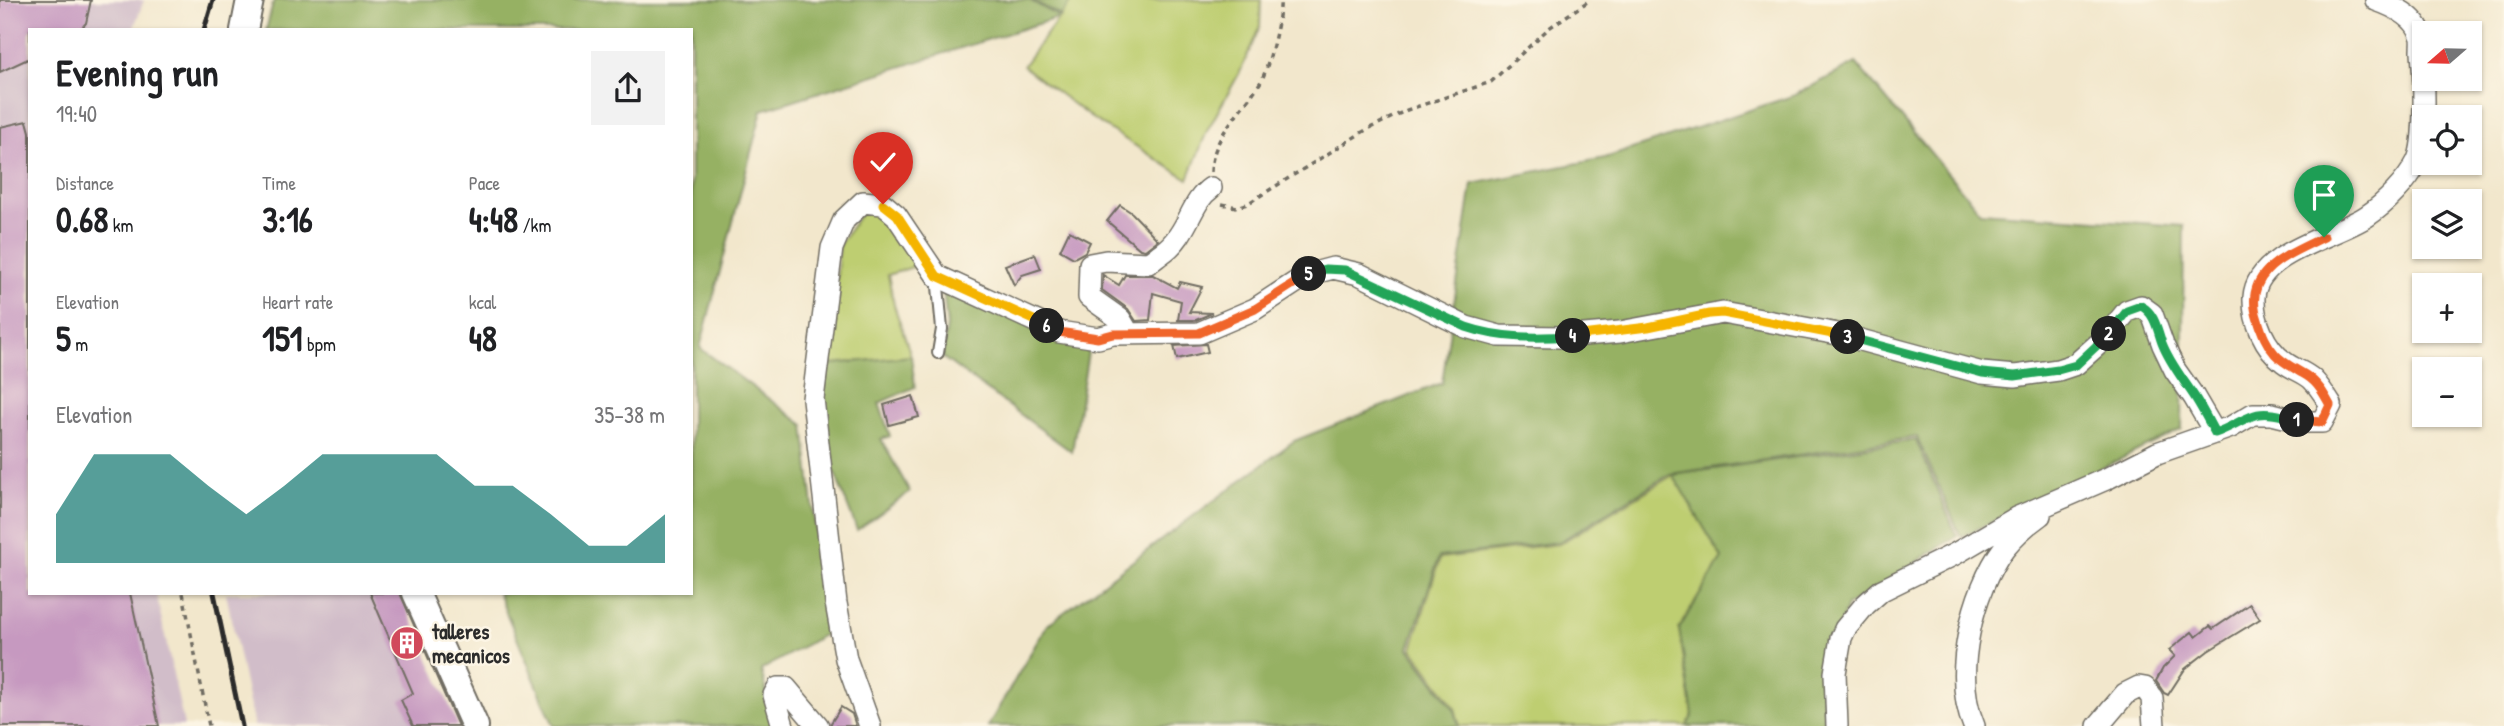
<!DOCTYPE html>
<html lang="en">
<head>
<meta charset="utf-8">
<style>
	:root { --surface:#fff; --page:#f2f2f2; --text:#202124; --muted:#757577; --accent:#0f766e }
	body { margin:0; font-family:"Patrick Hand",sans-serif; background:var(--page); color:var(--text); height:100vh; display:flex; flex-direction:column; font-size:26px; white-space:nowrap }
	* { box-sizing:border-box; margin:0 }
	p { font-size:23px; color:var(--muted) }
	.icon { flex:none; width:38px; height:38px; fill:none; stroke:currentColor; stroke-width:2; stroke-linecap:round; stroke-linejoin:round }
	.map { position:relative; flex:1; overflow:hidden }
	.sheet { position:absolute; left:28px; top:28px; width:665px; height:567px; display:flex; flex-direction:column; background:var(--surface); border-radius:0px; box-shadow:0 2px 5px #0004 }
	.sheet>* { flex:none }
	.needle { width:46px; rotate:250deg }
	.buttons { position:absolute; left:2412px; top:21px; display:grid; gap:14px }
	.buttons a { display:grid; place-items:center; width:70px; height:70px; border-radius:0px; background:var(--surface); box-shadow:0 2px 5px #0004; font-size:35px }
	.pin { position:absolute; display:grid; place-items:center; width:60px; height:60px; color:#fff; margin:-72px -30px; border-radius:50% 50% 50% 0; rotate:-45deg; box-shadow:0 0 7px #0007 }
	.pin .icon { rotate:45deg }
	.km { position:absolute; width:35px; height:35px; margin:-18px; border-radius:50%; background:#222; color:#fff; font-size:19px; line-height:35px; text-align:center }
	.round { display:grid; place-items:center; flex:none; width:74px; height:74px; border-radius:0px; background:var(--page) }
	.headline { display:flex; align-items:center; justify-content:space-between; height:119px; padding:0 28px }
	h1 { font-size:38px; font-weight:700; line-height:52px }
	.metrics { display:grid; grid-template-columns:repeat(3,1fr); gap:10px; height:119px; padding:7px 28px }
	.metrics div { display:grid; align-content:center }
	.metrics b { font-size:35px; font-weight:700 }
	.metrics small { font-size:19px; font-weight:400 }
	.metrics p { font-size:19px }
	.chart { height:196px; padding:14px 28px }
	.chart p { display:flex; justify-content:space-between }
	.chart svg { width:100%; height:126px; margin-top:7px; fill:var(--accent); opacity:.7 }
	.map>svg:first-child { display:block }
	.industrial { fill:#d1bdc9 }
	.green { fill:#bece71; stroke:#747c4e; stroke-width:2 }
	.forest { fill:#96b163; stroke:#606e47; stroke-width:2 }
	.building { fill:#c699c0 }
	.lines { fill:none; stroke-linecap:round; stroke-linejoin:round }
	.service-casing { stroke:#716d63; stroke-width:14 }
	.minor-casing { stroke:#716d63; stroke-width:24 }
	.tertiary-casing { stroke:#716d63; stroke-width:30 }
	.path { stroke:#716d63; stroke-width:3.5; stroke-dasharray:5 5; stroke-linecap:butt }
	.service { stroke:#fff; stroke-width:10 }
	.minor { stroke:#fff; stroke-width:21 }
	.tertiary { stroke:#fff; stroke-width:26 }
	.rail { stroke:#2b2b2b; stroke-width:5 }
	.split-1-casing { stroke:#fff; stroke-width:14 }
	.split-2-casing { stroke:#fff; stroke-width:14 }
	.split-3-casing { stroke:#fff; stroke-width:14 }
	.split-4-casing { stroke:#fff; stroke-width:14 }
	.split-5-casing { stroke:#fff; stroke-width:14 }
	.split-6-casing { stroke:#fff; stroke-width:14 }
	.split-7-casing { stroke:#fff; stroke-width:14 }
	.split-1 { stroke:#f0652b; stroke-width:9 }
	.split-2 { stroke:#22a559; stroke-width:9 }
	.split-3 { stroke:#22a559; stroke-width:9 }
	.split-4 { stroke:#f5b400; stroke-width:9 }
	.split-5 { stroke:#22a559; stroke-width:9 }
	.split-6 { stroke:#f0652b; stroke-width:9 }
	.split-7 { stroke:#f5b400; stroke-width:9 }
	.labels { text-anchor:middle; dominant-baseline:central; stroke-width:5; stroke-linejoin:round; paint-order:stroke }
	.poi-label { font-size:21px; font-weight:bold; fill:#2b2b2b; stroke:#fcf5e5; text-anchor:start }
</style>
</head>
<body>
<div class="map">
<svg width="2504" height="726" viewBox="0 0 2504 726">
	<rect width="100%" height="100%" fill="#fcf5e5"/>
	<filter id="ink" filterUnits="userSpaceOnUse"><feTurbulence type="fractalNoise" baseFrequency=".0143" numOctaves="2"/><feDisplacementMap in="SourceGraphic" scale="14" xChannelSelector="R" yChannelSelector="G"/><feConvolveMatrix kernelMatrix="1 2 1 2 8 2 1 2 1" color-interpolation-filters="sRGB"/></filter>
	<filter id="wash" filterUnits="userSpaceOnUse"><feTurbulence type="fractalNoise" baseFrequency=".00686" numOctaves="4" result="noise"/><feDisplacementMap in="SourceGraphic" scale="28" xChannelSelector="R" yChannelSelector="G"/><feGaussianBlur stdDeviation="1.57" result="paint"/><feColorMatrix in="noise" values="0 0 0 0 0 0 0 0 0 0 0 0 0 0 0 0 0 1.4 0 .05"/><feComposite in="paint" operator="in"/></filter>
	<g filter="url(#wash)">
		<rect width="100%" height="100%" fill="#f2e7cc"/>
		<path class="industrial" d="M0 0H144L133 30H30V593H156L184 726H0Z
			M226 593H400L459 726H254Z"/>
		<path class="green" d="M1072 0H1261L1260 26 1241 70 1207 131 1188 179 1090 117 1023 66Z
			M879 211 922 264 888 275 894 305 911 356 824 365 833 332 839 245 860 214Z
			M1673 475 1722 558 1679 629 1693 714 1687 726H1460L1455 708 1412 648 1440 558 1559 544Z"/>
		<path class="forest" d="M274 0H1029L1060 17 762 110 700 348 804 425 827 633 761 670 775 726H554L498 593H691V30H266Z
			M1032 0H1072L1061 16Z
			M1856 63 1980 212 2184 226 2182 429 1961 537 1917 437 1670 474 1559 542 1439 557 1409 648 1455 711 1459 726H988L1047 625 1294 441 1442 383 1472 184 1605 158 1795 95Z
			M943 287 1089 346 1072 452 942 357 947 326Z
			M911 356 915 387 879 403 890 436 881 439 910 492 857 530 824 445 820 403 824 365Z
			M1916 440 1957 536 1847 606 1821 679 1825 726H1687L1693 714 1679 629 1722 558 1673 475Z"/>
		<g id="blocks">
			<path class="building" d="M0 0H91L86 23 80 30H30V58L0 72Z
				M27 121 30 132V593H130L159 726H0V127Z
				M1120 205 1132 213 1158 240 1145 250 1140 249 1107 221Z
				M1069 231 1090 242 1085 252 1074 258 1060 250Z
				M1035 254 1041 269 1022 275 1014 285 1005 265Z
				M1103 275 1119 285 1125 275H1153L1177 288 1180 282 1202 287 1189 312 1212 313 1196 320H1178L1181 301 1153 293 1150 320 1136 321 1128 309 1102 290Z
				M1206 344 1208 352 1177 359 1174 346Z
				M913 396 919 417 889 425 884 405Z
				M370 593H400L458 726H413L401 700 413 693Z
				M2250 604 2260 619 2208 651 2185 669 2168 695 2164 693 2156 681 2163 668 2175 656 2169 650 2192 632 2196 637 2210 626 2213 629Z
				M841 707 852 714 856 726H831V723Z"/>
		</g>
	</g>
	<g filter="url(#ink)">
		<use href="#blocks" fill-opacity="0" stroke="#716d63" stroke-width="2"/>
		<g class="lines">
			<g class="service-casing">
				<path id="service" d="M937 276 942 329 938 353"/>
			</g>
			<g class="minor-casing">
				<path id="minor" d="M1129 334 1120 319 1089 297 1090 264 1106 261 1148 263C1154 260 1156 257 1162 253 1189 234 1190 202 1211 188
					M783 726 774 695 778 688H786L818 726
					M870 726 846 659 836 603 813 399 832 248 844 220 863 202 883 204 896 215 937 276 1059 332 1098 338 1113 334 1199 333 1255 309 1307 275 1333 268 1359 274 1466 327 1499 336 1560 337 1620 332 1723 313 1838 334 1982 373 2015 376 2058 370 2076 364 2104 339 2127 311 2141 306 2152 314 2163 345 2175 370 2194 397 2215 433
					M1837 726 1835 673 1841 638 1845 629 1865 605 1882 590 1955 554 2016 518 2106 479 2157 453 2231 427 2253 414H2272L2304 422H2322L2331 405C2325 396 2320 387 2312 379 2304 372 2293 369 2284 362 2265 348 2253 321 2254 297 2257 252 2336 237 2367 216 2385 204 2407 182 2417 162 2427 143 2424 74 2422 51 2422 46 2423 39 2421 35 2416 16 2393 6 2376 0
					M1974 726C1952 675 1972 591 2004 548 2014 536 2027 524 2040 515
					M2098 726 2125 694 2139 687 2145 688 2152 698 2154 726"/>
			</g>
			<g class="tertiary-casing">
				<path id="tertiary" d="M244 30 250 0
					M416 593 475 726"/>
			</g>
			<path class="path" d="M1211 172C1212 136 1242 111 1260 83 1268 71 1282 14 1280 0
				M1222 204 1237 207 1247 204 1366 130 1407 110 1491 82 1549 28 1590 0
				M183 593 209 726"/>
			<use href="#service" class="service"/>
			<use href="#minor" class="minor"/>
			<use href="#tertiary" class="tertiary"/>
			<path class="rail" d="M204 30 213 0
				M214 593 242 726"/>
		</g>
	</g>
	<g class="lines" filter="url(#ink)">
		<g class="split-1-casing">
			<path id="split-1" d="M2297 420 2322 422 2330 405C2324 394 2318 383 2307 376 2296 369 2284 364 2275 354 2266 344 2262 333 2258 320 2241 271 2288 255 2324 237"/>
		</g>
		<g class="split-2-casing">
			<path id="split-2" d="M2109 334 2127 311 2141 306C2155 313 2157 329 2162 343 2170 364 2184 380 2196 399 2203 410 2209 422 2215 433 2229 428 2239 421 2252 416 2264 410 2284 416 2297 420"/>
		</g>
		<g class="split-3-casing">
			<path id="split-3" d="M1848 337 1982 373 2015 376 2058 370 2076 365 2109 334"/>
		</g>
		<g class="split-4-casing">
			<path id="split-4" d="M1573 336 1648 327 1709 314 1723 313 1848 337"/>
		</g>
		<g class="split-5-casing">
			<path id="split-5" d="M1309 274 1325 269 1345 270 1466 327C1501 339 1536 338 1573 336"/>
		</g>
		<g class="split-6-casing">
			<path id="split-6" d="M1047 326 1059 332 1098 338 1113 334 1199 333 1255 309 1309 274"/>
		</g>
		<g class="split-7-casing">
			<path id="split-7" d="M883 204 897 215 937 276 1047 326"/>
		</g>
		<use href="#split-1" class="split-1"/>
		<use href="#split-2" class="split-2"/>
		<use href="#split-3" class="split-3"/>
		<use href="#split-4" class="split-4"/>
		<use href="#split-5" class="split-5"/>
		<use href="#split-6" class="split-6"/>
		<use href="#split-7" class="split-7"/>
	</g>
	<defs>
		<g id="building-disc" transform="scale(1.75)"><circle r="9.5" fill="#d1495b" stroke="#fcf5e5"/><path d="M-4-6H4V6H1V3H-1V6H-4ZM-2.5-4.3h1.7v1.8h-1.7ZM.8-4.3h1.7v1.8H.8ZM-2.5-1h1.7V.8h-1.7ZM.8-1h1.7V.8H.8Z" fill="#fff"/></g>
	</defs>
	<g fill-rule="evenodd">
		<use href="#building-disc" x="407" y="643"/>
	</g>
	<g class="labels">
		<g class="poi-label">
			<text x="432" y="631">talleres<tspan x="432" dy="24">mecanicos</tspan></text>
		</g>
	</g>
</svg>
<div class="buttons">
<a><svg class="needle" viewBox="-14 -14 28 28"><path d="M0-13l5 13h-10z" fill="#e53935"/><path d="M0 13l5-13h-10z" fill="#757577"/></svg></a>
<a><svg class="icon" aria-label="locate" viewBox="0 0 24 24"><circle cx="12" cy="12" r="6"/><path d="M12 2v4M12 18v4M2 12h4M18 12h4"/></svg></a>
<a><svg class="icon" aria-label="layers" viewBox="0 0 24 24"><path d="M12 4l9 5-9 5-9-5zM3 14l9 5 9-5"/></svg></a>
<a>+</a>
<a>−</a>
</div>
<div class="pin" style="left:2324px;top:237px;background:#1e9e55"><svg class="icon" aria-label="arrive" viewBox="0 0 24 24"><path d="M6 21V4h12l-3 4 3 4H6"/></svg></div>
<div class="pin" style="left:883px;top:204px;background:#d93025"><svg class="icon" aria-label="check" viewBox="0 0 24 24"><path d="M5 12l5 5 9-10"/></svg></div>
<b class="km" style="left:2297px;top:420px">1</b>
<b class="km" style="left:2109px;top:334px">2</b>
<b class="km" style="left:1848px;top:337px">3</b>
<b class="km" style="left:1573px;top:336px">4</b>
<b class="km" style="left:1309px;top:274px">5</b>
<b class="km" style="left:1047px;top:326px">6</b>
<section class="sheet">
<div class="headline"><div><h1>Evening run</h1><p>19:40</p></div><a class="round"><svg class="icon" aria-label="share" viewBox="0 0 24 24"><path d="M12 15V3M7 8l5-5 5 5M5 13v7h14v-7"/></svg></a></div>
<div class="metrics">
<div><p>Distance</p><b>0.68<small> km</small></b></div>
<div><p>Time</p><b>3:16</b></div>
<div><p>Pace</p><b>4:48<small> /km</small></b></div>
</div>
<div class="metrics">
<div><p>Elevation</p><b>5<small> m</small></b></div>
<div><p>Heart rate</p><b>151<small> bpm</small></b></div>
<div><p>kcal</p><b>48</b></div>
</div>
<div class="chart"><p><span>Elevation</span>35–38 m</p>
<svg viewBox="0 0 160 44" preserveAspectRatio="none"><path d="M0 44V27L10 6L20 6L30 6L40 17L50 27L60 17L70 6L80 6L90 6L100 6L110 17L120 17L130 27L140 38L150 38L160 27V44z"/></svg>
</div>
</section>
</div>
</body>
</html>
